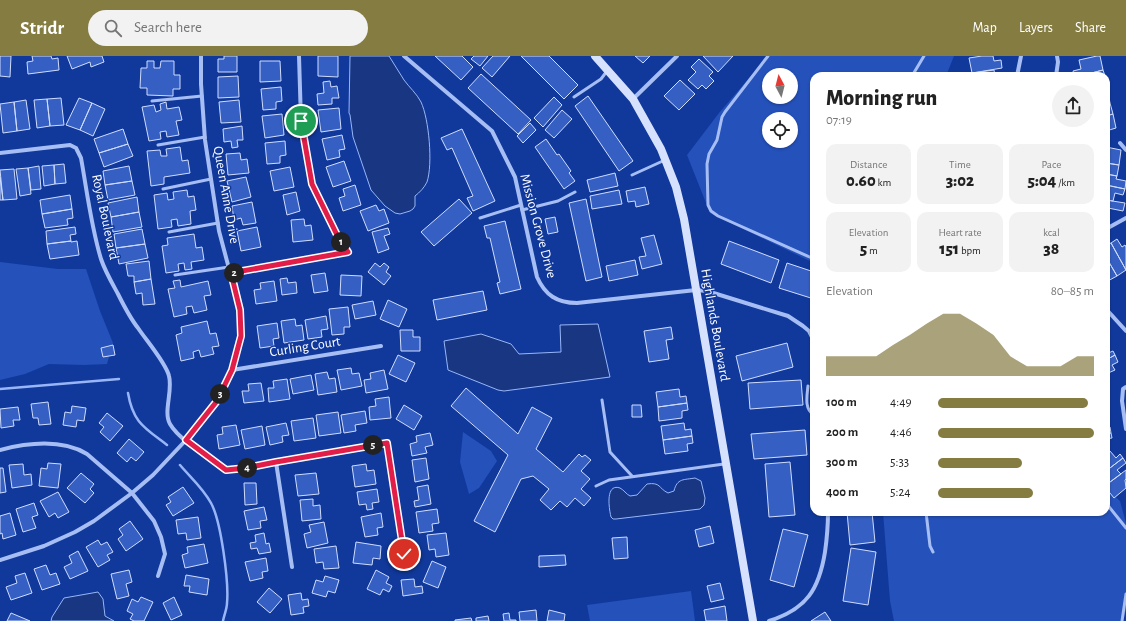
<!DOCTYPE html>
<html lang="en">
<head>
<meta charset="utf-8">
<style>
	:root { --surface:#fff; --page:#f2f2f2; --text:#222; --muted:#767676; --accent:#857c42 }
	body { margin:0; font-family:"Alegreya Sans",sans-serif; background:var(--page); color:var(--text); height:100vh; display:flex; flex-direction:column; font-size:15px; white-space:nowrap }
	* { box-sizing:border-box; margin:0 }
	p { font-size:13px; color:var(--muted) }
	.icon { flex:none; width:22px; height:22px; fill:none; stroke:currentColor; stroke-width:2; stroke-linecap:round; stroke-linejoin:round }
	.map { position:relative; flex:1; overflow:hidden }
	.panel { position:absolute; left:810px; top:16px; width:300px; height:444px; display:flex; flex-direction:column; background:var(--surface); border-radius:12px; box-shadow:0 1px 3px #0004 }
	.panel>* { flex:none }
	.needle { width:26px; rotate:353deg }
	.buttons { position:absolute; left:762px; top:12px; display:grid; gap:8px }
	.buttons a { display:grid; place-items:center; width:36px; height:36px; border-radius:50%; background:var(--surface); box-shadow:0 1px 3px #0004; font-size:20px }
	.pin { position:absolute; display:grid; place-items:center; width:34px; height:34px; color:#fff; margin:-17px; border:2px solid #fff; border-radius:50%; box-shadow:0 1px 4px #0007 }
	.km { position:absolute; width:20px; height:20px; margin:-10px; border-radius:50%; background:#222; color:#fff; font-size:11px; line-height:20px; text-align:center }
	.round { display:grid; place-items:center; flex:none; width:42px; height:42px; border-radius:21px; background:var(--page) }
	.headline { display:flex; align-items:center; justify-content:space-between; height:68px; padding:0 16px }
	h1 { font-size:22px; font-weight:800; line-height:30px }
	.figures { display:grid; grid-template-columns:repeat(3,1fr); gap:6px; height:68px; padding:4px 16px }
	.figures div { display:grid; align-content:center; border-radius:10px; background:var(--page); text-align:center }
	.figures b { font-size:17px; font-weight:800 }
	.figures small { font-size:11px; font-weight:400 }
	.figures p { font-size:11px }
	.chart { height:112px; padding:8px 16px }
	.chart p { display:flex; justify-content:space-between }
	.chart svg { width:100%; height:72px; margin-top:4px; fill:var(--accent); opacity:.7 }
	ul { padding:0 16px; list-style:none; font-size:13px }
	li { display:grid; grid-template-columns:64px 48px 1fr; align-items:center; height:30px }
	li i { height:10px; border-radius:5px; background:var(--accent) }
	header { display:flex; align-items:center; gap:24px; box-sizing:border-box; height:56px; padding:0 20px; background:var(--accent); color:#fff }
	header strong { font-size:19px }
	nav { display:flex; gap:22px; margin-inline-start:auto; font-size:14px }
	.search { width:280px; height:36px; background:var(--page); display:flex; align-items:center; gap:10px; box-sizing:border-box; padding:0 14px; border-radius:22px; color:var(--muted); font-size:15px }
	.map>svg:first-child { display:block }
	.green { fill:#2451ba; fill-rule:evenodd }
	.water { fill:#183682; stroke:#98b6f7 }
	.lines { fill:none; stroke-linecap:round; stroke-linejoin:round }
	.stream { stroke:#98b6f7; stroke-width:2.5 }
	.building { fill:#355fc2; stroke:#cfddfe }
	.lane { stroke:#a6bef4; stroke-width:3 }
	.street { stroke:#a6bef4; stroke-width:4 }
	.secondary { stroke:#d6e1fd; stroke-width:8 }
	.route-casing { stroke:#fff; stroke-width:8 }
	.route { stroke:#e11d48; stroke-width:5 }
	.labels { text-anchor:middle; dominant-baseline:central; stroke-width:3; stroke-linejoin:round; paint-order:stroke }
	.street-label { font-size:14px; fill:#fff; stroke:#11399c }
</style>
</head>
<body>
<header>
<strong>Stridr</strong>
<div class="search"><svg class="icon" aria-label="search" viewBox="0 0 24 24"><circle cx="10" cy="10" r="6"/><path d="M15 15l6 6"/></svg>Search here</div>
<nav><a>Map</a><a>Layers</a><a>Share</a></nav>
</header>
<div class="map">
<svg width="1126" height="565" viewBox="0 0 1126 565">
	<rect width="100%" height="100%" fill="#11399c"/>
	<path class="green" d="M768 0H954L946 20H814V207L710 157 687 99 719 57ZM769 19H791V41H769ZM769 63H791V85H769Z
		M0 206 58 213H86L100 255 113 287 107 308 84 309 49 308 25 318 0 324Z
		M463 376 491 395 497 405 479 432 469 438 460 406Z
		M1106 432 1120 445 1126 467V554L1123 565H894L890 545 883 456H1106Z
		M691 535 695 565H590L587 549Z"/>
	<path class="water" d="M350 0H389C394 8 399 16 404 24 409 31 417 38 421 46 429 63 433 108 427 126 424 132 420 136 415 140V150L413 153 410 155 400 158 395 157 385 150 371 134 353 81 350 59 349 57Z
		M598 268 610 321 504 335 498 334 448 314 444 285 481 278 511 288 519 298 561 296 560 269Z
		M695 422 701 425 705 442 704 449 700 453 616 463H613L611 461C609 453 605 427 620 432 624 434 626 438 630 440L637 439 647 428C661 426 658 432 668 437L674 435C677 422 684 424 695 422Z
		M98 536 103 543 105 560 114 565H51L52 561 64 542Z"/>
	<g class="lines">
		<path class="stream" d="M0 333 119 323
			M128 337C133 367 145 372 167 389
			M180 409C191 422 203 432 211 447 221 465 229 526 227 547 227 553 224 559 223 565"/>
	</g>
	<path class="building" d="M0 0H11L10 21 0 20Z
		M32 0H51L52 3 58 2 59 14 28 18 27 6 33 5Z
		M67 0H102L104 6 91 11 90 6 72 13Z
		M224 0H237V16H218V3H224Z
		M318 0H338V21L318 20Z
		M435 0H462L473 11 461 24Z
		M474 0H488L480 10 471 3Z
		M493 0H510L492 21 482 12Z
		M521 0H549L578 29 564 43Z
		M635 0H650L643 7Z
		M703 0H733L718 16Z
		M982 0H993L994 5 1001 4 1002 12 972 17 969 2Z
		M1097 0H1100L1103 14 1080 20H1074L1073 15 1081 13 1079 4Z
		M699 3 713 16 709 20 714 25 706 33 702 29 698 33 688 24 696 16 691 11Z
		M147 5H154V12H160L161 5H174V19H180V33H173V40L147 39V32H140L141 12H147Z
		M260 5H280L281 25 260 26Z
		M994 14 995 20H973L972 17Z
		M1103 14 1105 20H1080Z
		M481 18 531 64 518 78 468 32Z
		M238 20 239 41 218 42V21Z
		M680 24 695 38 679 54 664 40Z
		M330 25 331 31 337 30 339 42H332V48L318 49 317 38 324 37 323 26Z
		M281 31 282 45 276 46V53L263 54 261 33Z
		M1108 36 1110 47 1106 48V37Z
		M588 40 633 105 619 115 575 50Z
		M554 41 562 49 543 71 534 62Z
		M61 42 64 69 50 70 47 43Z
		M79 42 92 47 80 74 66 69Z
		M47 43 50 70 37 72 34 44Z
		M26 44 30 73 17 75 14 46Z
		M239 44 241 66 221 67 219 46Z
		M14 46 17 75 3 77 0 48Z
		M166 46 167 53 179 51 182 64 176 65 179 79 167 81 166 75 160 76 161 83 149 85 142 51 154 49 156 56 161 54 160 48Z
		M92 47 105 53 93 80 80 74Z
		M1110 47 1113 58 1106 60V48Z
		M339 52 341 73 321 76 318 54Z
		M562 54 572 63 554 82 545 74Z
		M282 58 284 79 265 82 262 60Z
		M1113 58 1116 72 1106 75V60Z
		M530 67 536 74 523 87 517 80Z
		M242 70 243 84H237L238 91 232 92 231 85 224 86 223 73Z
		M123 73 128 88 99 97 94 83Z
		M462 73 495 145 473 155 467 142 473 140 452 92 447 94 441 82Z
		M342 79 345 93 339 94 340 101 327 104 322 83Z
		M546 83 557 99 559 98 571 115 569 117 575 125 564 133 535 91Z
		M285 85 286 99 280 100V107L267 108 265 87Z
		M128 88 133 100 104 111 99 97Z
		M180 91 182 105 188 104 190 117 164 121V128L151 130 147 95 160 94 161 100H167L166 93Z
		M1106 91 1121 94 1119 109 1106 107Z
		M240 97 241 104 247 103 249 117 228 119 226 98Z
		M344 105 351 125 333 131 326 111Z
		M1106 107 1119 109 1117 120 1106 118Z
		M64 108 66 127 55 128 54 109Z
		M54 109 55 128 44 130 42 110Z
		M39 110 41 133 31 134 28 112Z
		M129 110 132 125 105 129 103 115Z
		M290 111 294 131 274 135 270 115Z
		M28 112 31 138 20 140 16 113Z
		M14 113 17 143 3 144 0 114Z
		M615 117 618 130 590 136 587 124Z
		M1106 118 1117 120 1116 123 1126 125 1125 133 1106 129Z
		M0 121 3 144H0Z
		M246 121 251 141 232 146 227 125Z
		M132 125 135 139 108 144 105 129Z
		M355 129 361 149 343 155 339 142 345 140 343 133Z
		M1106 129 1125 133 1123 139 1115 137 1113 145 1106 144Z
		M645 131 649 148 636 151 635 145 628 146 626 135Z
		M187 134 188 141 194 140 196 154 190 155 191 168 178 170 177 163 171 164 172 171 158 173 154 139 167 137 168 144 174 143 173 136Z
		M619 134 622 148 592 153 590 140Z
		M296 136 300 155 287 159 283 139Z
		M70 139 72 153 42 158 40 144Z
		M137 141 139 156 111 161 108 147Z
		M459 143 472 157 434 190 421 176Z
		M586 143 602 221 586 225 569 147Z
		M1106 144 1125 147 1123 155 1108 152 1106 158Z
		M252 146 256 167 243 169 241 162 234 164 232 150Z
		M376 149 379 155 384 153 389 167 368 175 360 155Z
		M72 153 73 162 67 163 68 169 45 172 42 158Z
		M139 156 142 171 113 176 111 161Z
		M555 161 558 176 548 178 545 163Z
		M304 163 305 170 311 169 313 184 293 186 291 164Z
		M505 165 521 233 500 238 497 227 500 226 490 182H487L484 170Z
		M75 171 76 178 70 179 71 185 47 188 46 175Z
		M257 171 261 191 241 195 237 175Z
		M388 172 390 178 384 180 389 193 378 197 372 176Z
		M142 173 145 188 116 192 114 178Z
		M194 178 196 192 202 191 204 204 191 206 192 213 185 214 184 207 178 208 179 215 166 217 162 190 168 189 167 182Z
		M654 179 662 208 642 213 639 201 646 200 641 182Z
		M1117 183 1122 191 1125 189 1126 191V214L1111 187Z
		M71 185V186L77 185 79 199 50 203 47 188Z
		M729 185 779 204 771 227 721 208Z
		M1111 187 1126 214 1117 220 1106 201V198L1108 196 1106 189Z
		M145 188 148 202 119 208 116 192Z
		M1106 201 1117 220 1106 226Z
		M635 204 638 219 609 225 606 210Z
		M149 205 151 223 134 226V220H128L126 208Z
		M375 207 380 211 384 207 389 211 386 216 391 220 384 229 368 216Z
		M787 207 814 216V243L779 232Z
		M325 217 328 235 314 237 311 219Z
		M341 219 362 220 361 240 340 239Z
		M287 222 288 227 296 226 297 237 282 239 280 223Z
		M151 223 155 248 143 249 142 237 136 238 134 226Z
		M180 224 181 231 208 225 211 239 204 240 207 254 194 257 192 250 186 251 187 258 174 261 168 233 175 232 173 225Z
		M274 225 277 245 256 248 254 234 261 233 260 227Z
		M483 235 487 254 437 264 433 244Z
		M388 244 407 253 399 271 380 263Z
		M373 245 376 259 355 263 352 249Z
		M348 251 350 271H344V278L332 279 329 253Z
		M326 260 328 273 321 274 322 281 308 283 305 264Z
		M295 263 296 270 302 269 304 284 284 287 281 265Z
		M207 265 210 278 216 277 219 290 212 291 214 298 201 301 199 294 193 296 194 302 181 305 176 279 182 277 181 271Z
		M277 267 279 282 273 283 274 290 260 292 257 270Z
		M671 271 673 283 666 284 669 303 649 306 644 275Z
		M400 274H413V281H420V295H401Z
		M787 287 793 311 742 325 736 300Z
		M113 289 115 299 103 301 101 292Z
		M1113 295 1115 299 1106 304V298Z
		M398 299 415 307 406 326 389 318Z
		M1115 299 1118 306 1112 309 1115 314 1106 318V304Z
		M351 312 352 318 359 317 362 330 341 334 337 314Z
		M384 314 388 333 366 337 364 324 371 323 370 317Z
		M327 316 329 323 335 322 337 336 318 339 315 318Z
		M311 319 314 334 293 338 290 323Z
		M287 323 290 343 269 346 268 332H274L273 325Z
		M801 324 803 349 750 353 748 327Z
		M261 327 264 345 244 347 242 335H249L248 328Z
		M466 332 518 378 532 351 552 362 536 393 563 416 579 398 582 401 585 399 591 404 581 415 590 423 581 433 591 442 584 450 575 442 567 451 560 445 551 454 540 444 549 433 533 420 521 423 495 476 474 465 508 399 451 350Z
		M679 333 680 341 686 340 687 347 658 351 656 336Z
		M389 341 391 362 370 364 369 351 376 350 375 343Z
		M48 346 51 368 39 369 38 362H33L31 348Z
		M687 347 688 354 682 355V362L659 365 658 351Z
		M404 349 422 360 414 374 396 363Z
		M632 349H641L642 361H632Z
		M72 350 86 352 84 365 77 364 76 371 63 369 65 356 71 357Z
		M18 351 20 364H13L14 370 1 372 0 353Z
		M365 355 367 367 355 369 356 375 344 377 341 359Z
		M338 356 341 377 319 380 316 359Z
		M107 357 123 370 110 385 100 376 104 371 99 367Z
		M313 362 316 382 294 385 291 365Z
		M286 367 289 379 282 380 283 386 270 389 266 371Z
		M684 367 685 374 691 373 692 380 663 384 661 370Z
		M236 369 240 389 219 393 217 379 223 378 222 371Z
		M262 370 265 389 245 393 241 374Z
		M1110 371 1111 377 1106 378V372Z
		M805 374 807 399 754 403 751 378Z
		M430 377 433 389 425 391 427 397 412 400 410 388 417 386 416 380Z
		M1111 377 1112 382 1106 383V378Z
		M692 380 693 387 687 388 688 395 665 398 663 384Z
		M129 383 144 396 136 405 131 401 127 406 117 397Z
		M1110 395 1116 402 1120 398 1123 402 1106 415V398Z
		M426 402 429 423 415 426 412 404Z
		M1123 402 1126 407 1117 414 1121 418 1106 429V415Z
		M790 406 795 459 769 461 765 408Z
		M48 407 61 408 58 432 39 430 41 412 47 413Z
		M23 408 24 419 31 418 32 429 12 432 9 409Z
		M366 408 367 415 374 414 376 428 355 431 352 410Z
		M0 412H3L6 436 0 437Z
		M1126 414V423L1125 424 1126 432 1114 442 1106 432V429Z
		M81 417 94 428 90 433 94 437 85 447 67 432Z
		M316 417 319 438 298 440 295 419Z
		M244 427H256L257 448 245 449Z
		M428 429 431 448 415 451 414 445 419 444 417 431Z
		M183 431 194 447 173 460 166 449 171 446 168 441Z
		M377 433 379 446 372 447 373 453 367 454 366 448 359 449 357 436Z
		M58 436 69 456 58 462 55 457 49 461 40 445Z
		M313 443V450L320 449 321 463 302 465 300 444Z
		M34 447 38 459 32 461 36 472 23 476 16 453Z
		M264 451 267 464 260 465 261 472 248 474 244 455Z
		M437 453 439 467 432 468 433 475 419 477 416 456Z
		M847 456H872L875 486 850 489Z
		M10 457 16 479 3 483 2 477 0 478V460Z
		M381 457 383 471 377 472 378 479 365 481 361 461Z
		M198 461 201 482 187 484 186 477 178 478 176 464Z
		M130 465 143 483 126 495 118 483 123 479 119 473Z
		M324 466 328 487 307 492 304 478 311 476 309 469Z
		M710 470 714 487 699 491 695 474Z
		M783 473 808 479 794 531 770 524Z
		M264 477 266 488 269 487 271 496 259 498 257 492 251 493 250 487 256 486 255 479Z
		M446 477 449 499 436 501 435 493 429 494 427 479Z
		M627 481 628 502 614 503 612 482Z
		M98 484 101 489 107 486 113 496 107 499 110 504 98 511 86 491Z
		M356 486 381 490 380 503 373 502 372 509 353 507Z
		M204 488 208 507 185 512 182 499 188 497 187 491Z
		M336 490 339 512 324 513 323 506 316 507 314 493Z
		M851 492 876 496 868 549 843 545Z
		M78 495 88 515 70 523 64 511 72 507 69 500Z
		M565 499 566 509 539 511V500Z
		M266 502 268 515 262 516 263 522 250 525 245 506Z
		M432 505 446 511 438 532 423 526Z
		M46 509 50 519 56 517 60 528 42 534 34 513Z
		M129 514 132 526 126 528 129 540 117 543 111 518Z
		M376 514 389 521 386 527 392 530 389 536 383 533 380 539 367 533Z
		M25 517 32 537 11 544 6 531 17 527 15 520Z
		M186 519 209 523 207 539 189 536 190 530H184Z
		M325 520 339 524 335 537 328 535 326 541 312 537 316 524 323 526Z
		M414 523 415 531 422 530 423 537 403 540 401 524Z
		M720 527 724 543 711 546 707 530Z
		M269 532 282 543 270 557 257 546Z
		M301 537 302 544 308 543 309 550 303 551 304 557 291 559 288 539Z
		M141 541 153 546 144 565H134L130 563 133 558 127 555 132 543 138 546Z
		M174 541 182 559 171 564 163 547Z
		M725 550 727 565H706L704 554Z
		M536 554 537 565H520L519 556Z
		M549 554 565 558 564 565H547Z
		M825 556 831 565H811Z
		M11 557 30 565H7Z
		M509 557 510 564H516V565H504L503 558Z
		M488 560 489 565H476V562Z
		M471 562 472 565H455V564Z"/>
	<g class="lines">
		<path class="lane" d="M768 0 725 56 722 61 717 84 709 98 707 108 708 149 711 155 718 160 814 203
			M912 20 924 0
			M574 41 601 23 607 15
			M152 45 202 40
			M158 89 205 81
			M632 119 665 104
			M163 133 211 123
			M522 154 558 145 575 136
			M480 162 521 149
			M169 176 218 167
			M175 219 229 211
			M808 330C807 340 804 353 814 359
			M602 344 610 396 632 420
			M596 430 609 424 724 408
			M1106 447 1126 472
			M926 456 930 490 933 496
			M1122 565 1126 538"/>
		<path class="street" d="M404 0 492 75 515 121 537 221C545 239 557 247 577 247L696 234 707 235 788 260 803 270 809 275 814 285
			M1017 20 1021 0
			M1056 20 1058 6 1057 0
			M633 43 677 0
			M1120 87 1126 94
			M0 97 70 89 76 92 81 102C87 135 91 170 101 203 105 215 112 227 118 238 124 250 130 262 138 272 146 284 166 307 169 320 173 335 163 356 170 368 179 384 211 403 226 414L246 412 276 406 387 387 404 498
			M1106 173 1126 162
			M231 217 348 196 337 179 312 128 301 65 299 0
			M1106 253 1126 275
			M232 314 381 290
			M1126 331 1123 333 1122 345 1126 373
			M0 394C27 387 62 383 87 398L132 437 154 465 161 481 165 498 158 520
			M276 406 292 511
			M0 504 44 490 75 476 94 465 132 437 153 419 186 384 217 345 232 314 241 280 240 254 219 175 205 84 201 28V0
			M769 565C807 553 819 533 825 496 827 482 828 470 828 456"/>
		<path class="secondary" d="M595 0 633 43 661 93 676 131 684 163 753 565"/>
	</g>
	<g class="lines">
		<g class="route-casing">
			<path id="route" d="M301 65 312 128 337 179 348 196 231 217 240 254 241 280 232 314 217 345 186 384 226 414 246 412 276 406 387 387 404 498"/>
		</g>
		<use href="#route" class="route"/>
	</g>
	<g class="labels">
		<g class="street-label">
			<text transform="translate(226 139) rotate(80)">Queen Anne Drive</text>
			<text transform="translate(105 161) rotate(78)">Royal Boulevard</text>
			<text transform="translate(538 170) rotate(75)">Mission Grove Drive</text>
			<text transform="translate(715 269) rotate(80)">Highlands Boulevard</text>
			<text transform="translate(305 291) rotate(-9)">Curling Court</text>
		</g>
	</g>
</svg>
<div class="buttons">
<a><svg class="needle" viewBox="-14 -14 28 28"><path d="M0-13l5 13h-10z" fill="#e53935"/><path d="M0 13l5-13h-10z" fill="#767676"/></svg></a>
<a><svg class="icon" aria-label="locate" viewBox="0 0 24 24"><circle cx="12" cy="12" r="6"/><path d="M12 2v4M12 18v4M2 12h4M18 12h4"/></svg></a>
</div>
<div class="pin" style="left:301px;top:65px;background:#1e9e55"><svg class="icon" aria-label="arrive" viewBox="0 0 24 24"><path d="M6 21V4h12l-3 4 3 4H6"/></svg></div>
<div class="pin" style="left:404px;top:498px;background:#d93025"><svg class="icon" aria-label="check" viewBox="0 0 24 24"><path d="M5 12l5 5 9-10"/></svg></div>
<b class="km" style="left:341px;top:186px">1</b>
<b class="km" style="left:234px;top:217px">2</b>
<b class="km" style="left:220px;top:338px">3</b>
<b class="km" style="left:247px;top:412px">4</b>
<b class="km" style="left:373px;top:389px">5</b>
<section class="panel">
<div class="headline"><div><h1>Morning run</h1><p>07:19</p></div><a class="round"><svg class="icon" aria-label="share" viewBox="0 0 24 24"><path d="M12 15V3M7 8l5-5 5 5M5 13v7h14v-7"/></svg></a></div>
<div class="figures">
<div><p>Distance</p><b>0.60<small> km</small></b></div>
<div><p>Time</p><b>3:02</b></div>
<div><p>Pace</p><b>5:04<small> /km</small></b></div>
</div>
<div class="figures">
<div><p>Elevation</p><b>5<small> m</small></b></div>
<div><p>Heart rate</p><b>151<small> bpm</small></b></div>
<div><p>kcal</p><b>38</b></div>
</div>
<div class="chart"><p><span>Elevation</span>80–85 m</p>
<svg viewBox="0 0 160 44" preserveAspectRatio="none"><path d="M0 44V32L10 32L20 32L30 32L40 25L50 19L60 12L70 6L80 6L90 12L100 19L110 32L120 38L130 38L140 38L150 32L160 32V44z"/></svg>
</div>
<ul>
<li><b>100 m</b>4:49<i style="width:96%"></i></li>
<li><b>200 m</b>4:46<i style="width:100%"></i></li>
<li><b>300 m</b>5:33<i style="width:54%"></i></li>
<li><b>400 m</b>5:24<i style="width:61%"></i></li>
</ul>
</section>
</div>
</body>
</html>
